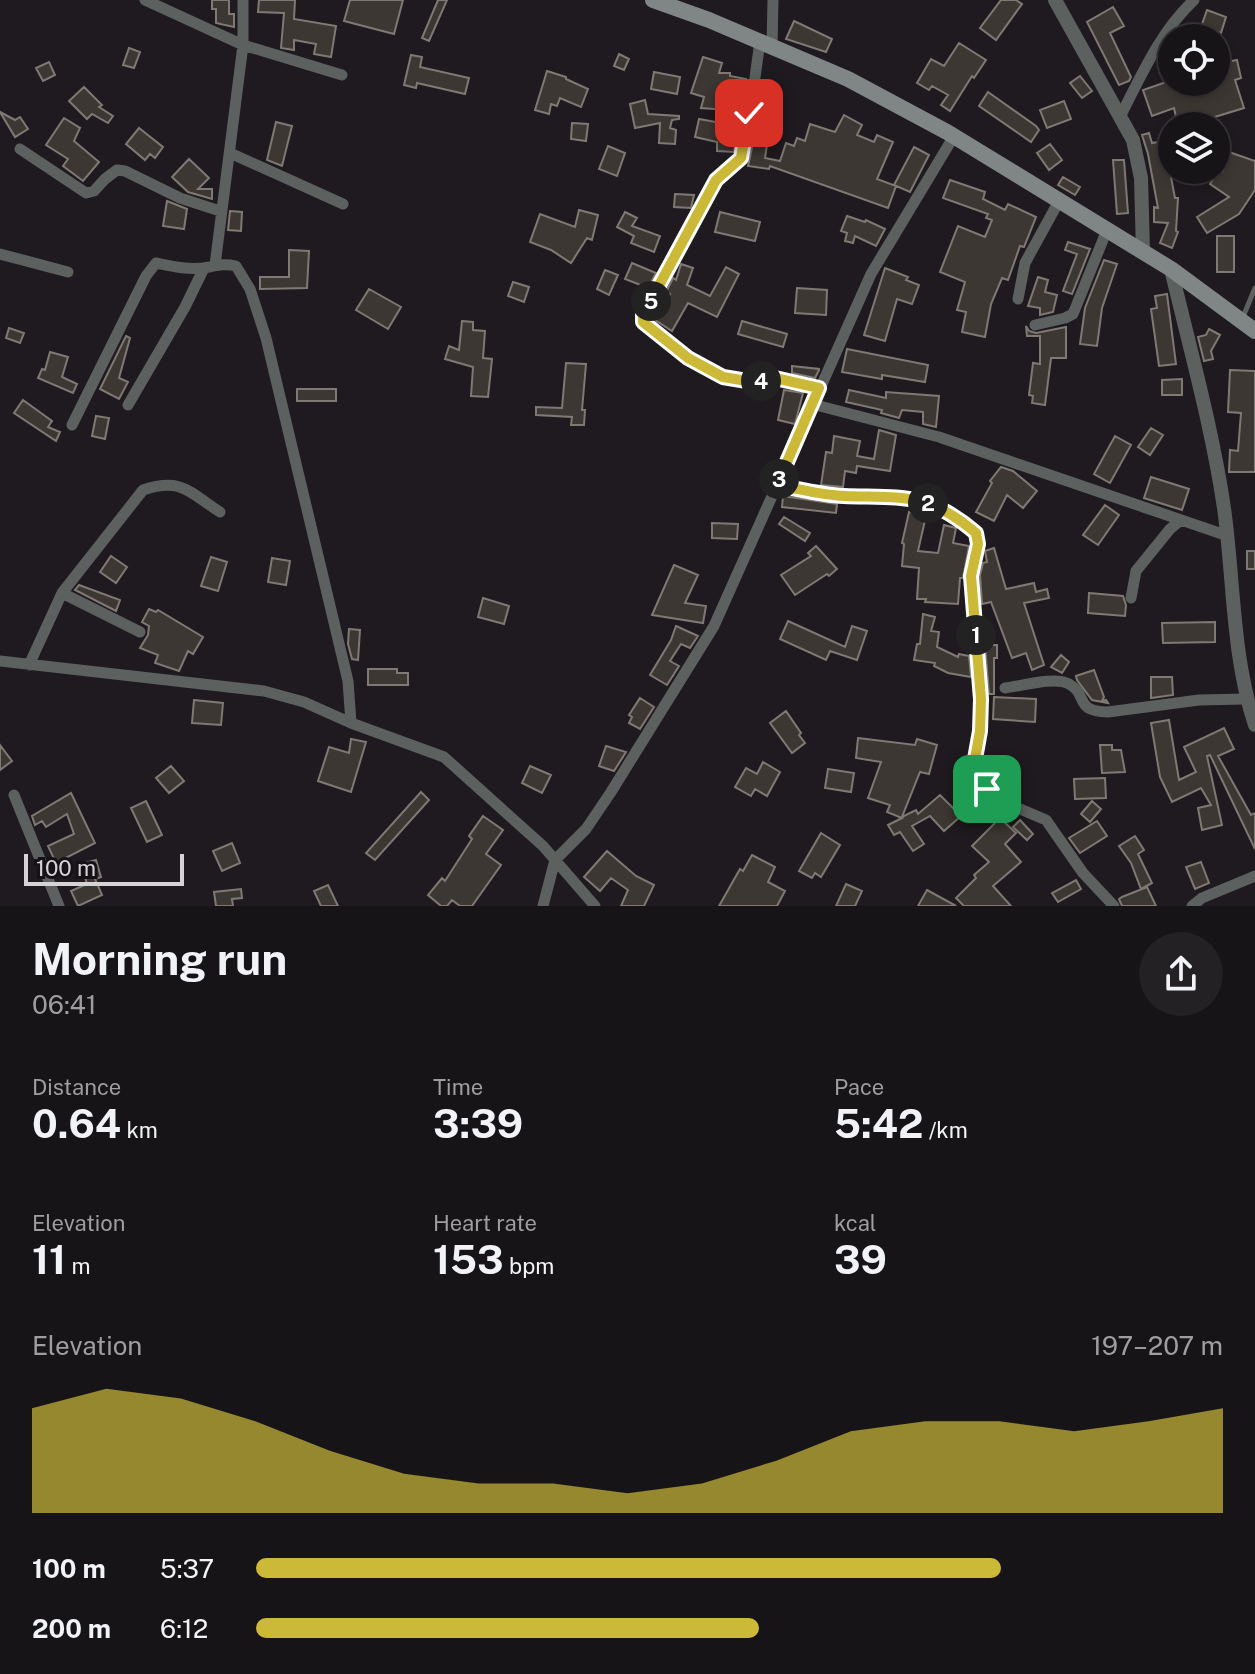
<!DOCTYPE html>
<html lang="en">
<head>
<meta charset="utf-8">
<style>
	:root { --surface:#171417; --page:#242124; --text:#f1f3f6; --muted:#9e9ea1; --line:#363336; --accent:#cdb938 }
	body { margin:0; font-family:"Public Sans",sans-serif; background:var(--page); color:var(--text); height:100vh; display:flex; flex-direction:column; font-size:30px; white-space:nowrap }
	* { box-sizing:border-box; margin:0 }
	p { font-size:26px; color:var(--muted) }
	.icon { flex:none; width:44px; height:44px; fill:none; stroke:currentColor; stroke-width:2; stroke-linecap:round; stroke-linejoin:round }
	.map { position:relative; height:906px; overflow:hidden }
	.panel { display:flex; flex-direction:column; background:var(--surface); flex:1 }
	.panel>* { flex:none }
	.tools { position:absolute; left:1158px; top:24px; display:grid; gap:16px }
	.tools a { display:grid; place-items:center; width:72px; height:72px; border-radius:50%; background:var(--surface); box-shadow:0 4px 12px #0003,0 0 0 2px var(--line); font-size:40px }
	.scale { position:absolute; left:24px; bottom:20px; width:160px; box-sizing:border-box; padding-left:8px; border:4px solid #d6d3d6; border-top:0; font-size:22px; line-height:28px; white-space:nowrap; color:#d6d3d6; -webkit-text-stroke:6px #161116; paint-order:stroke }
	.pin { position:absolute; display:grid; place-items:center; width:68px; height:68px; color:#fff; margin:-34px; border-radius:16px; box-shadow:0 4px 12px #0006 }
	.km { position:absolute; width:40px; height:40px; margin:-20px; border-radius:50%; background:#222; color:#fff; font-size:22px; line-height:40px; text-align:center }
	.round { display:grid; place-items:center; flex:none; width:84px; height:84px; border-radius:42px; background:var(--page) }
	.summary { display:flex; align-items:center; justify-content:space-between; height:136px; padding:0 32px }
	h1 { font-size:44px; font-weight:700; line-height:60px }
	.metrics { display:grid; grid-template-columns:repeat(3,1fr); gap:12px; height:136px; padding:8px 32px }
	.metrics div { display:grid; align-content:center }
	.metrics b { font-size:40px; font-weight:700 }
	.metrics small { font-size:22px; font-weight:400 }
	.metrics p { font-size:22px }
	.chart { height:224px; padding:16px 32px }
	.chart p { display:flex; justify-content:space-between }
	.chart svg { width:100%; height:144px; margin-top:8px; fill:var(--accent); opacity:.7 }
	ul { padding:0 32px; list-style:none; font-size:26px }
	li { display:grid; grid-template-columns:128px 96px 1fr; align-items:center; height:60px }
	li i { height:20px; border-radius:10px; background:var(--accent) }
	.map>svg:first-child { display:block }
	.building { fill:#3c3732; stroke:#7f7974; stroke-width:2 }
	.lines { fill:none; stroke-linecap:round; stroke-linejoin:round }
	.service { stroke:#5c605f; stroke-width:5 }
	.minor { stroke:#5c605f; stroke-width:11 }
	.tertiary { stroke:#5c605f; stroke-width:14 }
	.secondary { stroke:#808685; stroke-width:16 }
	.route-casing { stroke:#fff; stroke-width:16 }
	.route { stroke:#cdb938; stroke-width:10 }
</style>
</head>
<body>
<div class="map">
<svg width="1255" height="906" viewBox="0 0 1255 906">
	<rect width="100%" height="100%" fill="#1f1a1f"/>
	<path class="building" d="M212 0H229V14H234V27L216 23V9H212Z
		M259 0H295L294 19 336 26 331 57 314 54 316 44 294 40V50L281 48 284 13 258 12Z
		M350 0H403L394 34 344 21Z
		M438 0H447L429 41 422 38Z
		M1001 0H1016L1022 4 996 40 980 28Z
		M1113 7 1124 26 1110 33 1131 77 1129 81 1119 85 1087 22Z
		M1207 10 1226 17 1221 33 1201 27Z
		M794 21 832 39 826 52 786 39Z
		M959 43 986 60 974 78 972 76 950 111 941 105 948 95 932 86 929 90 917 83 931 59 944 66Z
		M129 48 140 52 134 68 123 65Z
		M619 54 629 59 624 70 614 66Z
		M411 55 422 57 420 67 469 78 465 94 417 83 416 88 404 85Z
		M703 57 722 63 719 73H730V76L746 79 742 111 701 108 704 97 691 93Z
		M1237 60 1241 78 1235 80 1244 108 1195 123 1196 126H1178L1174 108 1152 116 1143 90 1172 80V82H1216V64Z
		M49 62 55 75 43 81 36 68Z
		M547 71 566 77V79L588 89 581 107 560 98 557 106 551 104 549 114 535 110Z
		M654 72 680 77 677 94 651 89Z
		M1080 76 1092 91 1082 98 1070 83Z
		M84 87 102 105 99 107 113 116 108 123 92 114 87 119 69 101Z
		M762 92 776 94 774 115 759 113Z
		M988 92 1036 126 1039 130 1031 142 979 106Z
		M645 100 648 114 679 116V119L672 120 670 128 676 130 675 144 659 143 660 123 635 128 630 104Z
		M1064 101 1071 119 1047 128 1040 110Z
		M0 112 15 120 20 117 28 129 15 137Z
		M844 115 862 125 857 135 874 142 877 135 893 142 877 179 896 186 888 208 770 166 769 169 748 166 756 129 769 132 765 158 780 161 786 143 794 146 797 138 805 141 810 124 835 132Z
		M64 118 80 128 74 141 99 162 83 181 63 166 68 159 46 145Z
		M699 119 738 126 734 152 717 151V142L695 137Z
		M276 122 292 126 282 166 267 160Z
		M572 123 588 124 586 141 571 139Z
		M139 128 163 147 155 158 150 154 145 160 126 144Z
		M1149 133 1152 143 1164 141 1175 198H1178L1176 231 1178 232 1172 248 1160 243 1168 223 1154 222V207L1158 208 1148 154 1142 135Z
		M1050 144 1062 160 1049 170 1037 153Z
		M608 146 625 153 617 176 599 169Z
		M914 147 929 155 910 192 894 185Z
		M1229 152 1255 161V190L1239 214 1207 233 1197 217 1229 197 1210 184 1220 169 1223 171Z
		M189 159 209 178 198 189H212V199L188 192 172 177Z
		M1113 160H1124L1128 213 1117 214Z
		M1063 177 1080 187 1075 195 1058 185Z
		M950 180 985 192 983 199 1005 210 1008 204 1036 217 1024 247 1020 246 1008 280 1002 278 991 304 985 337 962 332 966 312 957 310 965 282 940 272 958 226 985 237 992 220 986 218 988 214 943 198Z
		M675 194 694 195 691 208 674 207Z
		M167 201 187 209 184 229 163 226Z
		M579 210 598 215 592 240 587 238 571 263 551 250 530 242 540 214 575 227Z
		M230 211 242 212 241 231 228 230Z
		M625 212 637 218 632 226 660 236 654 252 631 243 634 236 617 227Z
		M720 212 760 222 755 241 715 232Z
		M847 216 865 222 866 220 885 229 876 246 855 236 853 243 845 241 847 233 841 231Z
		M1217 236H1234V272H1217Z
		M1068 242 1090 249 1072 294 1063 291 1077 254 1065 250Z
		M289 250 309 251 307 288 260 289V277H289Z
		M1104 260 1117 264 1102 308 1097 346 1080 344 1085 308Z
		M632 263 656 273 648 288 625 279Z
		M681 264 693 268 687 285 710 296 726 267 739 274 717 317 688 303 672 331 655 320 670 294 666 292 673 278 676 280Z
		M885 268 908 277 906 280 919 285 912 304 897 299 885 341 864 335Z
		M605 270 618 275 609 295 597 289Z
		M1038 277 1048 280 1045 292 1057 295 1053 312 1040 315V308L1028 306Z
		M513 282 529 287 524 302 508 296Z
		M797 288 827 290 826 315 795 313Z
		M369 289 401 307 388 329 356 310Z
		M1167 294 1176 364 1159 366 1151 309 1157 308 1155 296Z
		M462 321 473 322V330L485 331 483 358 492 359 488 397 471 396 473 367 445 359 449 346 459 350Z
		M742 321 787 334 783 347 738 334Z
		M1026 326 1029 331 1036 333 1066 327V358H1051L1045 405 1032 403 1033 396 1029 395 1033 363 1040 364V336H1027Z
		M9 328 24 333 20 343 6 338Z
		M1209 329 1220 335 1211 351 1213 359 1204 361 1198 337 1206 335Z
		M126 336 130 338 119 378 128 382 119 399 100 389Z
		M847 349 928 365 925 382 882 375V379L842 372Z
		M50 352 68 357 62 377 77 384 73 393 38 378 42 369 45 370Z
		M566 363 586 364 582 410H585L584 425H571L572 417 536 415V407L562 408Z
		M792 366 819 369V370L815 378 792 373Z
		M1230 370 1255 371V472H1229L1230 450 1238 451 1241 413 1228 412Z
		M1182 379V395H1162V380Z
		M297 389H336V401H297Z
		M784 390 803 393 795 424 778 420Z
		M849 390 886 398V392L939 396 936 427 923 424V412L902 410 899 418 881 413 882 410 846 402Z
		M23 400 52 421 48 427 60 432 56 441 14 413Z
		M96 416 109 418 105 439 92 436Z
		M1151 428 1163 435 1150 455 1138 447Z
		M879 430 896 435 890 471 857 466 856 473 845 471 843 487 821 485 826 452 832 453 834 436 860 441 857 456 874 459Z
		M1115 436 1131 445 1110 483 1094 474Z
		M1001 467 1013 471 1037 491 1023 508 1007 495 994 521 976 512 992 483 990 481Z
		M1151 477 1189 489 1182 510 1144 498Z
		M783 496 837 504 836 513 782 507Z
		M1105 505 1119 515 1098 545 1083 535Z
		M909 512 926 516 918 551 938 553 944 525 956 528 953 543 969 546 963 578H960L958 604 925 602 926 599H917L919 568 902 566 904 544 902 543Z
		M784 517 810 533 805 541 779 524Z
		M712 523 738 524 737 539 712 538Z
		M816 546 837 569 829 576 827 574 795 595 781 575 811 556 808 553Z
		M994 548 1006 589 1034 583 1036 592 1047 589 1049 598 1024 603 1044 665 1032 670 1026 653 1012 658 991 602 982 604 980 575 983 563 987 562 985 551Z
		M1247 551H1255V569H1247Z
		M111 556 127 567 116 583 100 572Z
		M211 557 227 562 218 591 201 586Z
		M272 558 290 561 286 585 268 582Z
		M674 565 698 575 685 603 706 606 703 623 652 615Z
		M79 585 120 600 116 611 75 590Z
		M1089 593 1123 596 1126 605 1125 616 1088 613Z
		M483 598 509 606 504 624 478 617Z
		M149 609 156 612 158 610 203 637 193 654 188 651 179 671 155 663 158 655 140 648 148 635 149 626 142 622Z
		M923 614 935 617 931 631 939 632 937 647 958 657 959 654 969 656 971 677 948 673 934 666 935 663 914 660 917 644H920Z
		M788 621 845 647 852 626 867 631 857 660 830 651 826 660 780 639Z
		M1215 622V642L1163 643 1162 623Z
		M676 626 698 636 690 648 681 644 670 661 679 666 667 685 650 675 671 640Z
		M349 629 360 630 358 660 352 659 348 644Z
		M985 645H997V658H994V694H989Z
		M1061 655 1069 662 1062 673 1051 667Z
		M368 669H397V673H408V685H368Z
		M1094 670 1104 697 1102 701 1106 700 1108 703 1092 700 1077 680 1076 676Z
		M1151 677H1172L1173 695 1151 698Z
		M994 697 1036 699 1035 722 993 719Z
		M640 698 654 707 640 729 629 723 632 717 629 715Z
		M194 700 223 703 221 725 192 723Z
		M786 711 801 733 799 735 805 743 792 753 770 723Z
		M1169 720 1179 780 1196 772 1184 747 1224 728 1234 749 1218 756 1251 815 1255 813V849L1210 755 1207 756 1222 825 1202 830 1198 808 1211 805 1201 788 1172 802 1160 777 1151 723Z
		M858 738 915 745 917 739 937 745 929 774 920 772 902 817 916 810 918 814 940 795 961 816 944 831 930 816 912 826 924 844 913 851 900 832 894 835 888 825 902 818 887 812 890 805 868 798 881 762 856 758Z
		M351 739 366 742 351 792 318 781 329 747 349 753Z
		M0 745 12 761 0 770Z
		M1100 745H1112V750H1121L1125 772 1102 773Z
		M606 746 626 752 614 771 599 766Z
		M763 762 780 772 767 796 755 789 751 796 735 787 746 768 757 774Z
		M171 766 184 781 169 793 156 778Z
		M530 766 551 775 542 793 522 783Z
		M828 769 854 773 851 792 825 788Z
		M1105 778 1106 798 1075 799 1074 779Z
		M421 792 429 800 375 860 366 853Z
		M71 793 95 843 56 863 48 846 74 834 67 814 46 827 42 821 35 825 32 816Z
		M146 801 162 835 147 842 131 808Z
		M1092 801 1101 809 1090 822 1081 814Z
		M483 816 503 830 486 854 501 865 472 906H460L452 900 447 906H441L428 895 442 878 445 881 472 839 469 836Z
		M1000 818 1016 833 1005 844 1021 862 993 886 1011 906H964L956 898 976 878 974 875 989 862 972 846Z
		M1020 820 1033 834 1027 840 1013 827Z
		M1097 821 1107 836 1080 853 1069 838Z
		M821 833 840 845 821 877 815 873 812 878 799 871Z
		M1135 836 1144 850 1138 854 1152 883 1141 889 1131 863 1119 846Z
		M232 843 240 863 222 871 213 851Z
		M607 851 636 876 654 885 644 906H621L628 890 611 878 600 891 584 877Z
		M752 855 775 867 768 882 785 891 777 906H719L740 869 743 871Z
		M96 860 101 877 95 879 102 895 78 906 71 891 87 884 81 864Z
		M1201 862 1209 883 1195 889 1186 867Z
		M1076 880 1081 889 1058 902 1052 893Z
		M846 884 862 891 855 906H836Z
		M328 885 338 906H321L314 891Z
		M1147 887 1156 906H1122L1119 899 1122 897Z
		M241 889 242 898 232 899 233 906H216L214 892Z
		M927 890 956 906H918Z"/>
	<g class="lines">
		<path class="service" d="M1243 317 1255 288"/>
		<path class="minor" d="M145 0 243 45 342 75
			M760 41 746 143 741 158 716 180 643 315V322L688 358 723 377 747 381 775 378 819 388
			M772 47 773 0
			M1121 115C1142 74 1160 32 1194 0
			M954 136 871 274 777 485C799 489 822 495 844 496 903 498 928 492 976 533L978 544 971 576 981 699 980 731 973 770 987 789 1004 802 1046 820 1083 873 1114 906
			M20 149 86 193 94 191 105 179 117 170 125 171 180 198 220 211
			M230 153 343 204
			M0 254 68 272
			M215 265 243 45V0
			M1018 299 1025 263 1059 201
			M1035 325 1065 318 1073 314 1107 230
			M812 404 939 437 1228 536
			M128 405 185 307 204 268
			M72 425 146 276 156 263C171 266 187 270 203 268 216 266 223 263 236 266L250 289 266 338 348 681 351 723
			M62 593 140 632
			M1131 598 1136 571 1170 529 1181 520
			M0 661 264 691 304 702 351 723 444 757 543 846 595 906
			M29 665 62 593 143 490C181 477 189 492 220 512
			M1005 688C1021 686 1056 676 1069 684 1089 695 1073 711 1108 712L1199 700 1246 699
			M14 795 59 906
			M543 906 555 860 586 829 611 792 714 626 777 485
			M1192 906 1202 898 1255 876"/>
		<path class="tertiary" d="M1055 0 1133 140 1141 178 1143 252
			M1171 269C1190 349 1212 427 1224 508 1234 580 1232 656 1255 725"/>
		<path class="secondary" d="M653 0 709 20 848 79 947 132 1171 269 1255 331"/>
	</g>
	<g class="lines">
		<g class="route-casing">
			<path id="route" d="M749 113 741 158 716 180 643 315V322L688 358 723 377 747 381 775 378 819 388 777 485C799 489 822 495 844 496 903 498 928 492 976 533L978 544 971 576 981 699 980 731 973 770 987 789"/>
		</g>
		<use href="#route" class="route"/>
	</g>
</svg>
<div class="tools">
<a><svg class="icon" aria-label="locate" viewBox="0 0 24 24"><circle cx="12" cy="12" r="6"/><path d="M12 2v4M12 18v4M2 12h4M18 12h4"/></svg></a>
<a><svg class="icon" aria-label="layers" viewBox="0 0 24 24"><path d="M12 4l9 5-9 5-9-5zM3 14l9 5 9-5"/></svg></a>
</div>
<div class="scale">100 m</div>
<div class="pin" style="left:987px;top:789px;background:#1e9e55"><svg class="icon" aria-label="arrive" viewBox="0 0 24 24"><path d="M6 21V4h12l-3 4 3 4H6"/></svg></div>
<div class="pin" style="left:749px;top:113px;background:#d93025"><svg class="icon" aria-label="check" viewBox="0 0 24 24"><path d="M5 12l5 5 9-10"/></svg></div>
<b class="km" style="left:976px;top:635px">1</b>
<b class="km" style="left:928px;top:503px">2</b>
<b class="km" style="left:779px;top:479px">3</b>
<b class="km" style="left:761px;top:381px">4</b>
<b class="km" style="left:651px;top:301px">5</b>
</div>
<section class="panel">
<div class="summary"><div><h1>Morning run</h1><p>06:41</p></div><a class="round"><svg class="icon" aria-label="share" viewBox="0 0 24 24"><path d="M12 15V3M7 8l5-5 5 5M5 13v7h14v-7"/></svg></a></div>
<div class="metrics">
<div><p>Distance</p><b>0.64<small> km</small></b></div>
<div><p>Time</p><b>3:39</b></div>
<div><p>Pace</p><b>5:42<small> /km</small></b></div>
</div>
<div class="metrics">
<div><p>Elevation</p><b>11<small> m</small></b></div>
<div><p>Heart rate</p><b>153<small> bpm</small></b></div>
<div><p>kcal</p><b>39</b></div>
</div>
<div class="chart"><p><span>Elevation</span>197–207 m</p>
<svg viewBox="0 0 160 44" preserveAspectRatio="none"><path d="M0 44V12L10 6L20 9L30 16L40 25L50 32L60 35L70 35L80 38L90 35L100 28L110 19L120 16L130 16L140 19L150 16L160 12V44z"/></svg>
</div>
<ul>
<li><b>100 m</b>5:37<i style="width:77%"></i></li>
<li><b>200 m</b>6:12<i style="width:52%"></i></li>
</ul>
</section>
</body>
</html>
